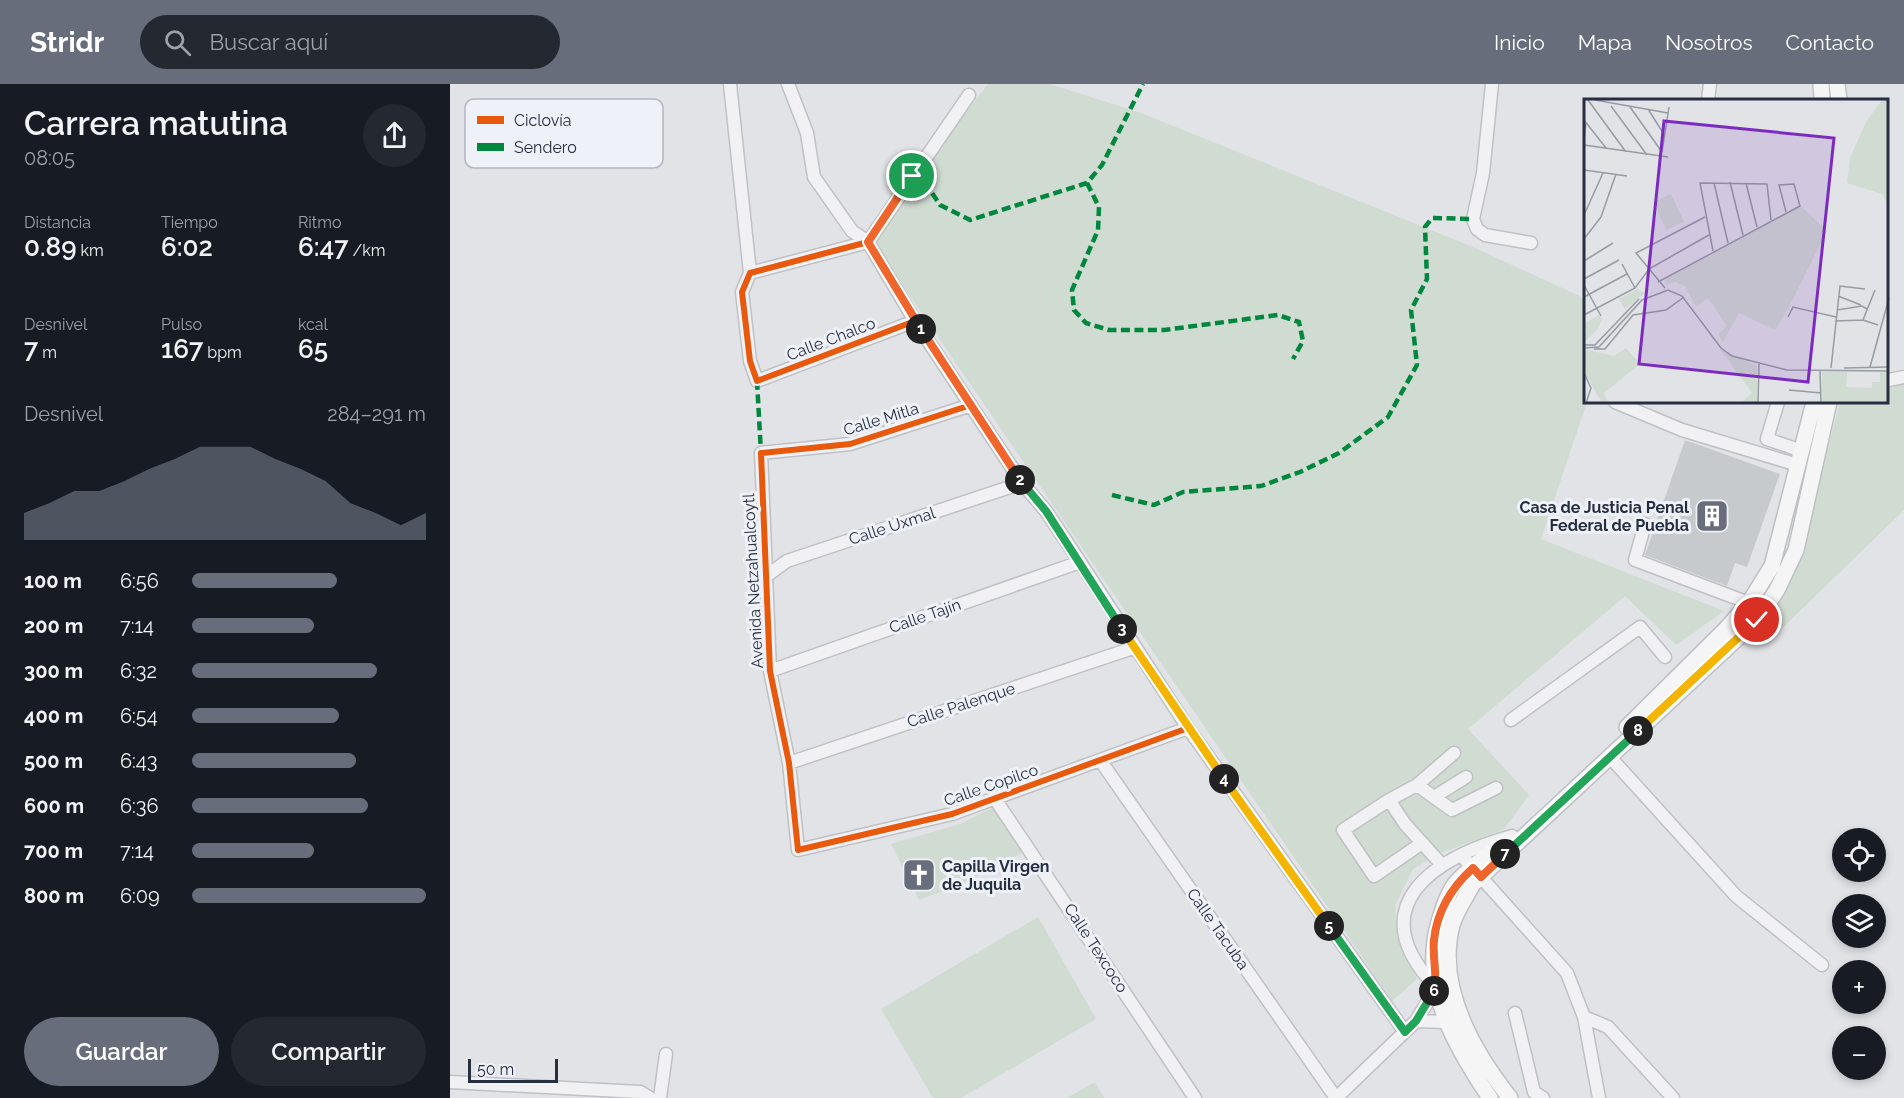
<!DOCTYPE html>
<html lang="es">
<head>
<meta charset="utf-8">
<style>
	:root { --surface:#171b24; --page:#242831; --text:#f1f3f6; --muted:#9ea1a6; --accent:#676d7b }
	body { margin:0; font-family:Raleway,sans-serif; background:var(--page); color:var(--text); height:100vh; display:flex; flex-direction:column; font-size:22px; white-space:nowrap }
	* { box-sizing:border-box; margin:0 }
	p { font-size:20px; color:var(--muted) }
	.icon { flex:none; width:33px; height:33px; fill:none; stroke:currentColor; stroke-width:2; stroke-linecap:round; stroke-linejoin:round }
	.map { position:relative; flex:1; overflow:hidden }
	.drawer { display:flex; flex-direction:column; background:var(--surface); width:450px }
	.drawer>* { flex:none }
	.buttons { position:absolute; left:1382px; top:744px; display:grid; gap:12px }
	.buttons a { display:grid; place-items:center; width:54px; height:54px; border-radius:50%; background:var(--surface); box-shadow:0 3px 9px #0003; font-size:30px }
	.scale { position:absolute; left:18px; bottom:15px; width:90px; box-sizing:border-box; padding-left:6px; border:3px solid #262e42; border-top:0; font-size:16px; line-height:21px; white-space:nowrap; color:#262e42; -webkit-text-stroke:4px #eef1f7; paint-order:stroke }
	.pin { position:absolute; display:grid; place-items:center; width:51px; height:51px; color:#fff; margin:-26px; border:3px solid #fff; border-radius:50%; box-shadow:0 2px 6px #0007 }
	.km { position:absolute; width:30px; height:30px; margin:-15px; border-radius:50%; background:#222; color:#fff; font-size:16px; line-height:30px; text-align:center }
	.round { display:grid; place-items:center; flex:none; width:63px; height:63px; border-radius:32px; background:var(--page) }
	.headline { display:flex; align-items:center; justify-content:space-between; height:102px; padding:0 24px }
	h1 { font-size:33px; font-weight:600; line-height:45px }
	.metrics { display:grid; grid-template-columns:repeat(3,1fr); gap:9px; height:102px; padding:6px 24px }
	.metrics div { display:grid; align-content:center }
	.metrics b { font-size:26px; font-weight:600 }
	.metrics small { font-size:16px; font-weight:400 }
	.metrics p { font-size:16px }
	.chart { height:168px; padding:12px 24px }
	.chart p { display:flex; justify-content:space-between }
	.chart svg { width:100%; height:108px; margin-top:6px; fill:var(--accent); opacity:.7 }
	.cta { display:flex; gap:12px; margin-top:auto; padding:12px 24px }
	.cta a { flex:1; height:69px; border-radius:36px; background:var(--accent); color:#fff; font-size:24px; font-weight:600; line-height:69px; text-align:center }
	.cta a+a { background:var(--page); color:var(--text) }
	ul { padding:0 24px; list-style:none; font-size:20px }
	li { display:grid; grid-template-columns:96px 72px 1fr; align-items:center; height:45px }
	li i { height:15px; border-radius:8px; background:var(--accent) }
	header { display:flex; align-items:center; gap:36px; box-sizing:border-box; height:84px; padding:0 30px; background:var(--accent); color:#fff }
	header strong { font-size:28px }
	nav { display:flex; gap:33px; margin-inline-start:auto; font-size:21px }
	.search { width:420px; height:54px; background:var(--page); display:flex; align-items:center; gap:15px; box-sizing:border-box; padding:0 21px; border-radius:33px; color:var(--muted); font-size:22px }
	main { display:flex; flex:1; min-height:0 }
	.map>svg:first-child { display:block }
	.green { fill:#d0dbd1 }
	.building { fill:#c7cacd }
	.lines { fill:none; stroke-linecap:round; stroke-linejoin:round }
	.minor-casing { stroke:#bfc1c4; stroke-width:15 }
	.major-casing { stroke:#bdc0c4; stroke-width:18 }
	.minor { stroke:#f1f1f3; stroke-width:12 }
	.major { stroke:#f5f5f6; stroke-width:15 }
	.quiet { stroke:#00873e; stroke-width:4.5; stroke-dasharray:9 4.5; stroke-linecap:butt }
	.cycleway-casing { stroke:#eef1f7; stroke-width:10 }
	.cycleway { stroke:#e8590c; stroke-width:6 }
	.split-1-casing { stroke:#fff; stroke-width:12 }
	.split-2-casing { stroke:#fff; stroke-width:12 }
	.split-3-casing { stroke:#fff; stroke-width:12 }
	.split-4-casing { stroke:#fff; stroke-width:12 }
	.split-5-casing { stroke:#fff; stroke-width:12 }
	.split-6-casing { stroke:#fff; stroke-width:12 }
	.split-7-casing { stroke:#fff; stroke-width:12 }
	.split-8-casing { stroke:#fff; stroke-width:12 }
	.split-9-casing { stroke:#fff; stroke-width:12 }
	.split-1 { stroke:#f0652b; stroke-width:8 }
	.split-2 { stroke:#f0652b; stroke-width:8 }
	.split-3 { stroke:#22a559; stroke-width:8 }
	.split-4 { stroke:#f5b400; stroke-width:8 }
	.split-5 { stroke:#f5b400; stroke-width:8 }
	.split-6 { stroke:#22a559; stroke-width:8 }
	.split-7 { stroke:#f0652b; stroke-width:8 }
	.split-8 { stroke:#22a559; stroke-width:8 }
	.split-9 { stroke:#f5b400; stroke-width:8 }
	.labels { text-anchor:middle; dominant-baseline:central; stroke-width:6; stroke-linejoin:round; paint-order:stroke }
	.street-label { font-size:16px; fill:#262e42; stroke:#eef1f7 }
	.poi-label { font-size:16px; font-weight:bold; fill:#262e42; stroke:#eef1f7; text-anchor:end }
	.inset-road { fill:none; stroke:#969ba4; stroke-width:1.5 }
	.view { fill:#7b2cbf; fill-opacity:0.15; stroke:#7b2cbf; stroke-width:3 }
	.inset-edge { fill:none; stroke:#262e42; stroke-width:3 }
	.key { fill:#eef1f7; stroke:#b2b6c1; stroke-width:1.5 }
	.key-label { font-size:16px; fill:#262e42 }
</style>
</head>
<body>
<header>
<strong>Stridr</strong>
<div class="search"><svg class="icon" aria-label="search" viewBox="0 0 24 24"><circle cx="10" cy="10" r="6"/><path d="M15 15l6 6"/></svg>Buscar aquí</div>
<nav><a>Inicio</a><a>Mapa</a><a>Nosotros</a><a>Contacto</a></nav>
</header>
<main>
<section class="drawer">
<div class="headline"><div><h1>Carrera matutina</h1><p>08:05</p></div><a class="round"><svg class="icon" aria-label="share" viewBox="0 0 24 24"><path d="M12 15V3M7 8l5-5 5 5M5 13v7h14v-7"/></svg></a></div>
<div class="metrics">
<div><p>Distancia</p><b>0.89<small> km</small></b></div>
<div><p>Tiempo</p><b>6:02</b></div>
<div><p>Ritmo</p><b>6:47<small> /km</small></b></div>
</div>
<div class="metrics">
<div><p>Desnivel</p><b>7<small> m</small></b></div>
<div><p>Pulso</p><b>167<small> bpm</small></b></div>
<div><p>kcal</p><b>65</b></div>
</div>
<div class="chart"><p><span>Desnivel</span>284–291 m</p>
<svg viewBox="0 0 160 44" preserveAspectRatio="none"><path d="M0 44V33L10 29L20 24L30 24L40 20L50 15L60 11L70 6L80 6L90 6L100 11L110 15L120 20L130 29L140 33L150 38L160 33V44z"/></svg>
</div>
<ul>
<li><b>100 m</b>6:56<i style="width:62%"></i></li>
<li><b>200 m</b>7:14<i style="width:52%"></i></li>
<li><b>300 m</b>6:32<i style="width:79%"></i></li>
<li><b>400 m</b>6:54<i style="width:63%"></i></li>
<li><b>500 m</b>6:43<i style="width:70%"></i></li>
<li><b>600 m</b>6:36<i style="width:75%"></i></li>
<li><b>700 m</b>7:14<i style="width:52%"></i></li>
<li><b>800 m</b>6:09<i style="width:100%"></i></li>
</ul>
<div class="cta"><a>Guardar</a><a>Compartir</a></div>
</section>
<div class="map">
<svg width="1454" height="1014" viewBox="0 0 1454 1014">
	<rect width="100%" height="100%" fill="#e1e3e6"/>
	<path class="green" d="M538 0H600L691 29 1023 163 1136 215 1137 318 1091 455 1274 527 1226 561 1175 512 1018 645 1079 711 1054 745 991 769 963 785 945 822 947 852 967 895 942 917 419 152Z
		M1454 300V426L1321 555 1314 545 1351 467 1390 318H1438V302Z
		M546 722 576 767 507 802 469 816 441 760 510 740Z
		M588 833 646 935 511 1014H483L431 925Z
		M645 998 654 1014H617Z"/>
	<path class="building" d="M1235 356 1330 390 1297 483 1285 479 1277 502 1195 471Z
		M470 781 477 796 468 800 461 785Z"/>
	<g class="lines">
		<g class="minor-casing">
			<path id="minor" d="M280 0 300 189 292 208 300 277 307 297 465 237
				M338 0 357 49 364 93 402 147 418 158 465 237 572 399 596 427 630 478 738 644 955 948
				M1042 0 1033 89 1023 135 1027 145 1035 151 1081 159
				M1258 16 1260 0
				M418 158 519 11
				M300 189 418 158
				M1438 296 1454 293
				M1165 318 1232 346 1348 381
				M1328 318 1317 355 1352 367
				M521 321 400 360 311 369 320 587 339 679 348 766 502 730 738 644
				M1195 440 1185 476 1299 519
				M315 493 337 477 572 399
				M320 587 630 478
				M1061 636 1190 543 1215 573
				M1160 673 1286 812 1372 881
				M650 676 886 1014
				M339 679 683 564
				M967 701 1002 726 1046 704
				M984 713 1016 693
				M545 715 745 1014
				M939 716 893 746 924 792 972 759
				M1011 771 1117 889 1134 933 1149 1014
				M992 781 955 740 939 716 967 701 1004 669
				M985 902C909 822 985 773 1062 752
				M1065 929 1084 1008 1093 1014
				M1134 933 1158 943 1223 1014
				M966 937 995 938
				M0 998 190 1008 200 1014
				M210 1014 216 970
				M886 1014 966 937 986 904"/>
		</g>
		<g class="major-casing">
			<path id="major" d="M1371 0 1372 16
				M1387 0 1389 16
				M1177 643 1276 545 1299 519 1322 482 1364 318
				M1040 1014C1005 962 970 903 989 838 993 825 997 811 1005 800 1018 784 1039 771 1055 758
				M1060 1014C1023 967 986 903 1002 841 1006 827 1016 813 1023 800L1307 536 1327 506 1346 466 1379 318"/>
		</g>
		<use href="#minor" class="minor"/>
		<use href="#major" class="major"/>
		<path class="quiet" d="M462 92 478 103 490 121 520 136 637 99 652 81 693 0
			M637 99 649 123 648 146 622 206 624 226 636 239 659 246H714L828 231 849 238 853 257 843 275
			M307 297 311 369
			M662 411 704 421 733 408 811 402 850 388 889 369 938 333 967 281 961 226 977 195 975 143 982 134 1023 135"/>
		<g class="cycleway-casing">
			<path id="cycleway" d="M465 237 307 297 300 277 292 208 300 189 418 158 465 237 572 399 596 427 630 478 738 644 955 948
				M521 321 400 360 311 369 320 587 339 679 348 766 502 730 738 644"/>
		</g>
		<use href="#cycleway" class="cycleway"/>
	</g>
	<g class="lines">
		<g class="split-1-casing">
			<path id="split-1" d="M462 92 418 158 471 245"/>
		</g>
		<g class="split-2-casing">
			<path id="split-2" d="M471 245 570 396"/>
		</g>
		<g class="split-3-casing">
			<path id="split-3" d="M570 396 596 427 672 545"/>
		</g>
		<g class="split-4-casing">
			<path id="split-4" d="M672 545 774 695"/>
		</g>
		<g class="split-5-casing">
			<path id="split-5" d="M774 695 879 842"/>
		</g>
		<g class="split-6-casing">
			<path id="split-6" d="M879 842 955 948 966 937 984 907"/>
		</g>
		<g class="split-7-casing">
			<path id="split-7" d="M984 907C988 891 982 872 984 856 987 827 1002 803 1023 784L1031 793 1055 770"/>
		</g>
		<g class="split-8-casing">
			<path id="split-8" d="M1055 770 1188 647"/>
		</g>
		<g class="split-9-casing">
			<path id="split-9" d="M1188 647 1307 536"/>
		</g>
		<use href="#split-1" class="split-1"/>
		<use href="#split-2" class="split-2"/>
		<use href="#split-3" class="split-3"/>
		<use href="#split-4" class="split-4"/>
		<use href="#split-5" class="split-5"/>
		<use href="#split-6" class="split-6"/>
		<use href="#split-7" class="split-7"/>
		<use href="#split-8" class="split-8"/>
		<use href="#split-9" class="split-9"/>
	</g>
	<defs>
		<g id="building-square" transform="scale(1.725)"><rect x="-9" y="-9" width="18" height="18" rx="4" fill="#676d7b" stroke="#eef1f7"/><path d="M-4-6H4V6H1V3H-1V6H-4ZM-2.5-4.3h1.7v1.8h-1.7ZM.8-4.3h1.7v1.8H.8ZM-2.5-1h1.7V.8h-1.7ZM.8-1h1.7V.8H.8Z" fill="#fff"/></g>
		<g id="church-square" transform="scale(1.725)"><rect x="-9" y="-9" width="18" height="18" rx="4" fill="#676d7b" stroke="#eef1f7"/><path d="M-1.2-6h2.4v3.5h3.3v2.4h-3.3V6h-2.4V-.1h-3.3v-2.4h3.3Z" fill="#fff"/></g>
	</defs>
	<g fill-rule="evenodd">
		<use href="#building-square" x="1262" y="432"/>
		<use href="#church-square" x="469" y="791"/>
	</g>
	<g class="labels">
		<g class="street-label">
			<text transform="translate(381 255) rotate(-21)">Calle Chalco</text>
			<text transform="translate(431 335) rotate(-17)">Calle Mitla</text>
			<text transform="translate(442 442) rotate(-18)">Calle Uxmal</text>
			<text transform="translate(303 497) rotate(-93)">Avenida Netzahualcoytl</text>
			<text transform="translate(475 532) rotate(-19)">Calle Tajín</text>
			<text transform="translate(511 621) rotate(-18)">Calle Palenque</text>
			<text transform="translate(541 701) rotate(-19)">Calle Copilco</text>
			<text transform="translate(768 845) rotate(55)">Calle Tacuba</text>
			<text transform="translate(646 864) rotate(57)">Calle Texcoco</text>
		</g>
		<g class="poi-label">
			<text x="1239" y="423">Casa de Justicia Penal<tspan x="1239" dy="18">Federal de Puebla</tspan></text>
			<text x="492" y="782" text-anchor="start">Capilla Virgen<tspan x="492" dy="18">de Juquila</tspan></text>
		</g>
	</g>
	<g transform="translate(1134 15)">
		<rect width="304" height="304" fill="#e1e3e6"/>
		<path d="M298 1H304V105L298 95 263 84 266 59 282 23ZM87 95 100 123 82 131 70 103ZM217 107 243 132 205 208 191 231 155 214 139 243 134 235 143 227 124 199 112 208 101 187 91 183 83 186 80 181ZM53 190 61 194 41 210 35 200ZM15 216 18 220 13 231 0 243V225ZM42 249 56 265 20 294 24 304H18L0 272V250L30 257ZM136 250 173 267V304H157L168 294ZM238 273H263L262 288 288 289V283H296V273H304V304H238Z" fill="#d0dbd1"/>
		<path class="inset-road" d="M4 1 42 53M11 1 84 14M27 7 63 56M46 8 78 53M64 10 81 37M0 21 22 49M0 41 2 23M0 46 84 58M78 53 85 8M0 71 43 77M146 83 159 136M130 84 144 144M162 84 173 128M0 116 19 74M0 140 17 118 32 75M129 152 116 84 183 85 187 121M0 162 29 144M38 165 51 189M0 180 35 161M74 183 216 107 210 85 195 86 202 113M0 186 17 217M81 189 52 154 121 118M254 197 277 206M0 198 43 175M253 211 278 207 283 210M0 216 51 189 65 170 125 136M204 218 209 208 252 218M279 221 291 191M251 222 279 221 294 226M0 246H11L55 200M0 249 15 248 58 201 84 191 98 197 137 249 148 257 203 271 305 272M10 250H21L49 216 82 211 100 198M286 268 305 199M247 269 256 187 281 190M260 269 305 268M236 272 237 304M0 274 7 289 2 304M205 291 237 294M174 304 175 265"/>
		<path class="view" d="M80 22 250 39 224 283 55 265Z"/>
		<rect width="304" height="304" class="inset-edge"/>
	</g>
	<rect x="15" y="15" width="198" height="69" rx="9" class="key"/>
	<rect x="27" y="32" width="27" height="8" fill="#e8590c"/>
	<rect x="27" y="59" width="27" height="8" fill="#00873e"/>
	<g class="key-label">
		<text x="64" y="42">Ciclovía</text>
		<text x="64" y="69">Sendero</text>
	</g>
</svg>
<div class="buttons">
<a><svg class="icon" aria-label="locate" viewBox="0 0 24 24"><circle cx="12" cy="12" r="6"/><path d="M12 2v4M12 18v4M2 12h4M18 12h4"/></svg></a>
<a><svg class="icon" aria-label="layers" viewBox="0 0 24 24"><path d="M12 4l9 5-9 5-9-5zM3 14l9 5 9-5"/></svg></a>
<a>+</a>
<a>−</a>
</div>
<div class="scale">50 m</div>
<div class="pin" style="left:462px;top:92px;background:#1e9e55"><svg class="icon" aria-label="arrive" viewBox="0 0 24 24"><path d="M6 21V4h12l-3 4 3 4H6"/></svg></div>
<div class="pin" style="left:1307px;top:536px;background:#d93025"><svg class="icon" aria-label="check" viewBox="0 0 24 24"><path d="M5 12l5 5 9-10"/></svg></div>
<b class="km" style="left:471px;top:245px">1</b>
<b class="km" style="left:570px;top:396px">2</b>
<b class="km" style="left:672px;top:545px">3</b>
<b class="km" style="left:774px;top:695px">4</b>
<b class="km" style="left:879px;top:842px">5</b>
<b class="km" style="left:984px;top:907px">6</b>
<b class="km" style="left:1055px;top:770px">7</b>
<b class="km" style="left:1188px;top:647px">8</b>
</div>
</main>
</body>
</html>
